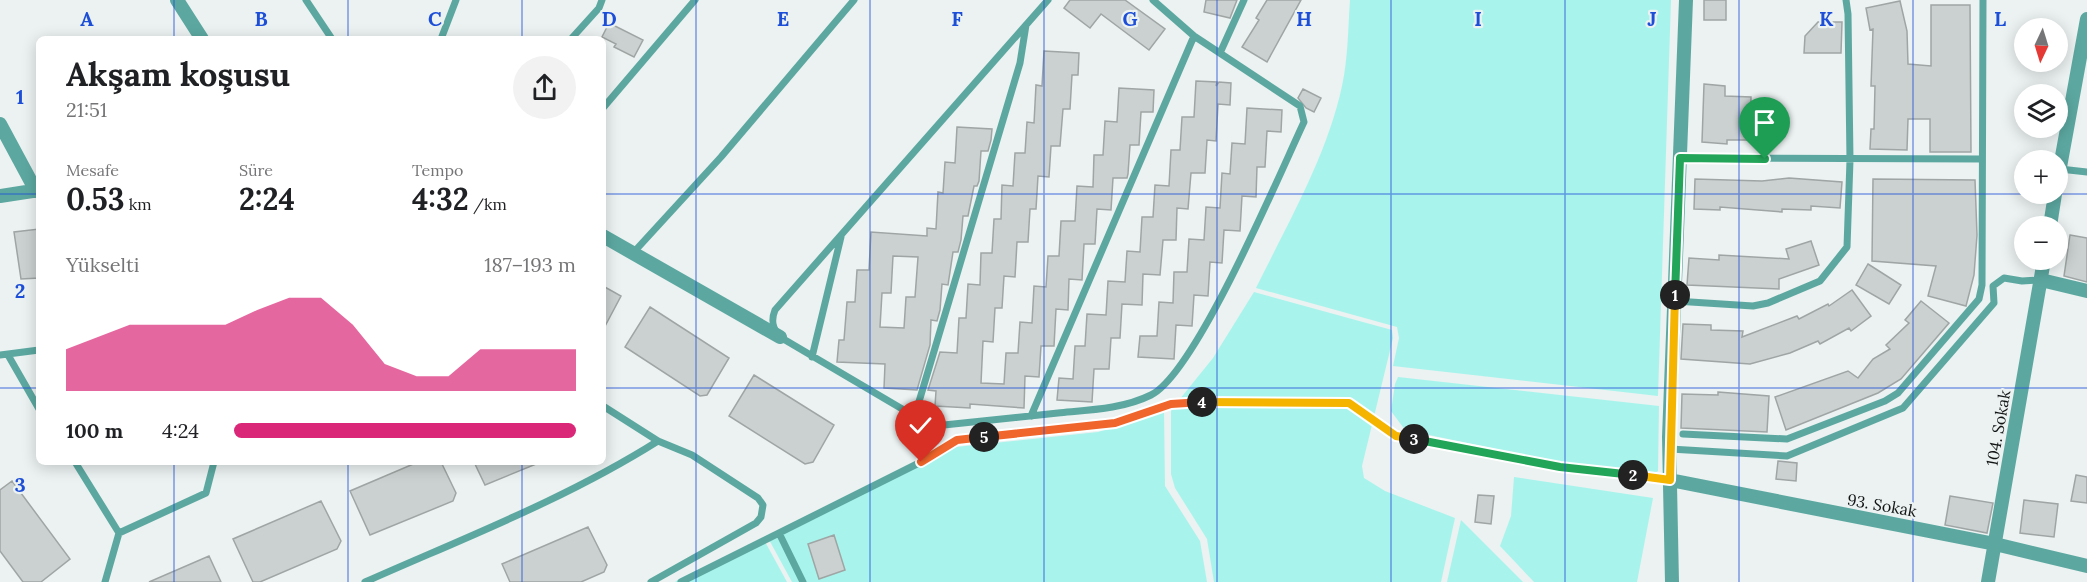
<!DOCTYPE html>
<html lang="tr">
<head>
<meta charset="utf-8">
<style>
	:root { --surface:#fff; --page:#f2f2f2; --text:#202124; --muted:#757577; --accent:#db2777 }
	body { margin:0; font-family:Lora,serif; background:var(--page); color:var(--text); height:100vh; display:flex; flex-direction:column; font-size:22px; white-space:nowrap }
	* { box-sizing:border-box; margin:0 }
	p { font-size:20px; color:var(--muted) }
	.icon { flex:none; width:33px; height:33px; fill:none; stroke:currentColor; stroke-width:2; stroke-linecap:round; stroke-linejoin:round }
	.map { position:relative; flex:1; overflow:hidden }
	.details { position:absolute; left:36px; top:36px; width:570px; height:429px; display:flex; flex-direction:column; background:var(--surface); border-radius:9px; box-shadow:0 3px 15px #0003 }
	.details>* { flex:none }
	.needle { width:39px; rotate:184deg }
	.controls { position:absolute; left:2014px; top:18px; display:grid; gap:12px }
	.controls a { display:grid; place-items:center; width:54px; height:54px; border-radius:50%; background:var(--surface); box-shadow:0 3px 15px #0003; font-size:30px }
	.pin { position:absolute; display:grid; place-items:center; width:51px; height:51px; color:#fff; margin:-62px -26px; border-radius:50% 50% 50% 0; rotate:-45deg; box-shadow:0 0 6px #0007 }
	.pin .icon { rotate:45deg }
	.km { position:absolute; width:30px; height:30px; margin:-15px; border-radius:50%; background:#222; color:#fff; font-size:16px; line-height:30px; text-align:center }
	.round { display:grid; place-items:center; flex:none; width:63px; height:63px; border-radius:32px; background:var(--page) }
	.headline { display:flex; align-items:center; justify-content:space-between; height:102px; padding:0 30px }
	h1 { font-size:33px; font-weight:800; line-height:45px }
	.stats { display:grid; grid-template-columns:repeat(3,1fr); gap:9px; height:102px; padding:6px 30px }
	.stats div { display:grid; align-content:center }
	.stats b { font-size:30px; font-weight:800 }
	.stats small { font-size:16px; font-weight:400 }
	.stats p { font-size:16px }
	.chart { height:168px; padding:12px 30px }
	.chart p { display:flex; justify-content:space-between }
	.chart svg { width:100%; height:108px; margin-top:6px; fill:var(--accent); opacity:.7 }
	ul { padding:0 30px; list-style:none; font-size:20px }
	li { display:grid; grid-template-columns:96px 72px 1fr; align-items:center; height:45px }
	li i { height:15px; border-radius:8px; background:var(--accent) }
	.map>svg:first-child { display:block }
	.green { fill:#a8f4ec }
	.building { fill:#cad1d0; stroke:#9fa5a4; stroke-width:1.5; fill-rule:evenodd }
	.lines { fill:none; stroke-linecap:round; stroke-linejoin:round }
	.path { stroke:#919695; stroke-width:3; stroke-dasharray:4.5 4.5; stroke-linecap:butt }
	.lane { stroke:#5ca8a1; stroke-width:7 }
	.street { stroke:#5ca8a1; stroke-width:14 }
	.split-1-casing { stroke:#fff; stroke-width:12 }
	.split-2-casing { stroke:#fff; stroke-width:12 }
	.split-3-casing { stroke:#fff; stroke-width:12 }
	.split-4-casing { stroke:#fff; stroke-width:12 }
	.split-5-casing { stroke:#fff; stroke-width:12 }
	.split-6-casing { stroke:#fff; stroke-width:12 }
	.split-1 { stroke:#22a559; stroke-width:8 }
	.split-2 { stroke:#f5b400; stroke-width:8 }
	.split-3 { stroke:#22a559; stroke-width:8 }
	.split-4 { stroke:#f5b400; stroke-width:8 }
	.split-5 { stroke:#f0652b; stroke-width:8 }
	.split-6 { stroke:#f0652b; stroke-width:8 }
	.grid { fill:none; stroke:#1d4ed8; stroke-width:1.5; stroke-opacity:0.55 }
	.labels { text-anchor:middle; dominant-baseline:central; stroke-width:4.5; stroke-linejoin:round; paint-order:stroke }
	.street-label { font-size:16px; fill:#131515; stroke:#ebf2f1 }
	.grid-label { font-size:20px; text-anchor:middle; font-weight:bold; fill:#1d4ed8; stroke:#ebf2f1; stroke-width:4.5; stroke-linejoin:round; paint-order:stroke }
</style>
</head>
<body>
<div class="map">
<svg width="2087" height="582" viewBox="0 0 2087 582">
	<rect width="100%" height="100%" fill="#ebf2f1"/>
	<path class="green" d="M1350 0H1671L1658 396 1393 366 1399 338 1397 327 1256 288C1287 225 1327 156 1342 86 1348 58 1348 29 1350 0Z
		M1254 292 1392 330 1393 338 1362 466 1364 478 1385 491 1455 518 1441 582H1214L1207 539 1175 488 1171 474V410L1213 358Z
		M1398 377 1659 406 1658 471 1653 474 1587 468 1405 430 1391 411 1395 384Z
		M1164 411 1165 486 1200 541 1207 582H792L767 536 946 448 1098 432Z
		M1514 477 1653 498 1637 582H1534L1500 546 1511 516Z
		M1461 520 1523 582H1447Z
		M763 538 787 582H675L679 579Z"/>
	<path class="building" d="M1070 0H1125L1165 29 1149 50 1101 14 1090 28 1064 8Z
		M1206 0H1237L1230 18 1204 12Z
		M1267 0H1301L1267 62 1242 47 1259 20 1256 18Z
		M1704 0H1726V20H1704Z
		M1900 1 1907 31 1908 64 1931 66V5H1970L1971 152H1930V119H1908L1907 150 1870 149 1871 129H1874L1875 86H1871L1873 29 1870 30 1866 8Z
		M1818 22H1842L1841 53H1804L1805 36Z
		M609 23 643 40 634 57 614 47 616 44 602 37Z
		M1044 51 1079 53 1078 75H1072L1070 109H1063L1060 146H1051L1049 177 1038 176 1036 209H1030L1028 242H1017L1015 277 1004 276 1002 308H995L993 342 983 341 981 383 1004 384 1006 353H1018L1020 322 1032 323 1034 286 1046 287 1048 256H1059L1061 221H1075L1077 186 1093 187 1094 155H1103L1105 121 1117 122 1119 88 1154 90 1153 112H1141L1139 145H1130L1128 174 1127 178H1113L1111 210 1097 209 1095 244H1084L1082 280 1069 279 1068 310 1056 309 1054 346H1041L1039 377 1025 376 1024 408 970 404V408L935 406 936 391 928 390 940 352 957 353 959 318H966L968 284 980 285 981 253H992L994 219H1001L1002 185 1013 186 1015 153H1025L1027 122 1034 123 1036 85 1042 86Z
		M1196 81 1217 82 1216 86 1219 82 1231 83 1230 105 1218 104 1216 141 1207 140 1205 173H1191L1188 209 1177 208 1176 240H1163L1160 275 1143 274 1142 305 1122 304 1120 338H1111L1109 369H1094L1092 402 1057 400 1059 378 1073 379 1075 346H1085L1087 314 1106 315 1108 281 1125 282 1127 251 1140 252 1142 217H1153L1155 185 1169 186 1171 150H1180L1182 117H1194Z
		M1704 84 1725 86V96L1751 97 1750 140H1727V144L1702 142Z
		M1303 89 1321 98 1314 112 1306 108 1298 98Z
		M1247 108 1282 110 1281 132 1267 131 1265 167H1257L1256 197 1242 196 1240 231 1224 230 1222 263 1210 262 1208 296 1194 295 1192 326 1176 325 1174 359 1138 357 1140 336H1157L1159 302 1173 303 1174 272H1187L1189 239 1204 240 1206 207 1220 208 1222 173 1230 174 1232 143 1245 144Z
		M957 127 992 129 991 140 988 151H981L979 181 977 186H974L968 216H963L961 240 958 252H953L948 285 942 284 940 310 937 321 931 320 930 345 917 390 884 388 885 364 837 362 839 340H844L847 302H855L857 270H869L871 232 927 236V228L936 229 938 192 943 193 945 162 955 163ZM893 256 918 257 915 297H906L904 328 880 327 882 293H891Z
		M1789 178 1842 182 1840 208 1811 206V210L1782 209V212L1720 207V210L1694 209 1695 179 1762 181Z
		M1873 179 1975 180 1977 235 1974 275 1966 306 1928 296 1936 266 1872 261Z
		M39 229V278L21 279 14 232Z
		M2070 235 2087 238V282L2064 276Z
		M1811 241 1819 265 1779 279V289L1687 285 1689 258 1719 260V255L1789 259 1786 249Z
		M1868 264 1901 285 1889 304 1856 285Z
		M603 286 621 296 603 330Z
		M1852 290 1871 316 1851 331 1849 328 1820 344 1818 341 1790 353 1750 364 1681 359 1683 324 1711 325V330L1743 331 1742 337 1797 316 1799 319 1828 304 1829 306Z
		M1921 301 1949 323 1901 379 1878 393 1786 430 1775 397 1848 371 1858 378 1873 359 1890 349 1886 345 1909 323 1905 320Z
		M650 307 729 358 707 395 700 396 625 347Z
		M754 375 834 425 813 462 805 464 729 416Z
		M1718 392 1769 396 1767 432 1681 428 1682 394 1718 395Z
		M1778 461 1797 463 1796 481 1776 479Z
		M418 462H441L456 493 453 501 370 535 350 491Z
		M474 462H541L485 485Z
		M2076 475 2087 477V503L2071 501Z
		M12 481 70 559 41 582H23L0 551V490Z
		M1478 495 1494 496 1491 524 1475 522Z
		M1950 496 1993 503 1987 533 1945 525Z
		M2024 500 2058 504 2054 537 2020 533Z
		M321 501 341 541 337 549 260 582H253L233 539Z
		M588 527 607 565 604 572 581 582H510L502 564Z
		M834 535 845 570 819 579 808 544Z
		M209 556 221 582H149Z"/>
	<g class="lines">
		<path class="path" d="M1181 403 1287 401 1349 403 1388 430"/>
		<path class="lane" d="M306 0 332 39
			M1048 0 775 310C771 320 772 328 780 337L926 423 944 425C982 421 1020 417 1058 413 1089 410 1123 409 1151 395 1196 373 1279 175 1304 122L1300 106 1194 36 1153 0
			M441 39 456 0
			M571 39 599 8 602 0
			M1220 53 1244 0
			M603 108 695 0
			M1680 158 1982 159
			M2060 169 2087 172
			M633 253 721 157 854 0
			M1675 301 1753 306 1768 303 1820 281 1847 247 1850 160 1848 14 1846 0
			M0 355 39 350
			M8 355 39 409
			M812 357 841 237
			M603 406 658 441 692 455 758 498 763 505 761 517 756 523 651 582
			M915 415 1020 63 1026 25
			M1031 416 1194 36
			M1683 434 1787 439 1885 401 1898 393 1979 299 1982 285 1983 0
			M1396 436 1560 467 1670 480
			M1670 449 1787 456 1903 408 1994 303 1993 286 2004 278 2022 281 2041 280
			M75 462 119 533 105 582
			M119 533 206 493 214 462
			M779 533 803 582
			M365 582C464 538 566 499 658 441
			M681 582 921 462 957 440 1115 423 1171 404"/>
		<path class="street" d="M177 0 202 39
			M0 124 36 191
			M2058 178 2087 19
			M0 196 39 190
			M2050 226 2055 194
			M603 236 780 337
			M2041 280 2087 291
			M1670 480 1995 544 2087 566
			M1672 582 1669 437 1686 0
			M1988 582 2044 260"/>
	</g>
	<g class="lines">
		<g class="split-1-casing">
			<path id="split-1" d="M1675 295 1680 158 1765 159"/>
		</g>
		<g class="split-2-casing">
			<path id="split-2" d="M1633 475 1670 480 1675 295"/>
		</g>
		<g class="split-3-casing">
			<path id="split-3" d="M1414 439 1560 467 1633 475"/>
		</g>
		<g class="split-4-casing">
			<path id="split-4" d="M1202 402 1349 403 1396 436 1414 439"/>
		</g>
		<g class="split-5-casing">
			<path id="split-5" d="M984 437 1115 423 1171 404 1202 402"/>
		</g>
		<g class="split-6-casing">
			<path id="split-6" d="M921 462 957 440 984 437"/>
		</g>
		<use href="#split-1" class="split-1"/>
		<use href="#split-2" class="split-2"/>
		<use href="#split-3" class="split-3"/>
		<use href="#split-4" class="split-4"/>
		<use href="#split-5" class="split-5"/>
		<use href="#split-6" class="split-6"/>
	</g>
	<path class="grid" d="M174 0V39M348 0V39M522 0V39M696 0V582M870 0V582M1044 0V582M1217 0V582M1391 0V582M1565 0V582M1739 0V582M1913 0V582M0 194H39M603 194H2087M0 388H39M603 388H2087M174 462V582M348 462V582M522 462V582"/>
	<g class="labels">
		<g class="street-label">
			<text transform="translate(1998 428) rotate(-80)">104. Sokak</text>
			<text transform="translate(1882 505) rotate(10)">93. Sokak</text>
		</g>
	</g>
	<g class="grid-label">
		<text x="87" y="26">A</text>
		<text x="261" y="26">B</text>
		<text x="435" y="26">C</text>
		<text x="609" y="26">D</text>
		<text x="783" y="26">E</text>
		<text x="957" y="26">F</text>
		<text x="1130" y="26">G</text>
		<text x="1304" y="26">H</text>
		<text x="1478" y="26">I</text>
		<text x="1652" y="26">J</text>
		<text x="1826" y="26">K</text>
		<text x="2000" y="26">L</text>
		<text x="20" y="104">1</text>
		<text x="20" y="298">2</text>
		<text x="20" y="492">3</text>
	</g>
</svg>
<div class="controls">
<a><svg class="needle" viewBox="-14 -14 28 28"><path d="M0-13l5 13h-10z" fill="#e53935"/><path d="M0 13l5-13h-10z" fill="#757577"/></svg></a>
<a><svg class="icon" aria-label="layers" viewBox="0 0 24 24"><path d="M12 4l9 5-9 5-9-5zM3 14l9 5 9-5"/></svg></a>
<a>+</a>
<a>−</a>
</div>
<div class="pin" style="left:1765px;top:159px;background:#1e9e55"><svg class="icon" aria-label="arrive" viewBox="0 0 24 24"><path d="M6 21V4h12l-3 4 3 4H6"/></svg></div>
<div class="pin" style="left:921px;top:462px;background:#d93025"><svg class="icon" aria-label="check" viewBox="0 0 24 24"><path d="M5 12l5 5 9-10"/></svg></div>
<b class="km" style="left:1675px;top:295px">1</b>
<b class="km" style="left:1633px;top:475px">2</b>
<b class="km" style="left:1414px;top:439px">3</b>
<b class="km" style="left:1202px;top:402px">4</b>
<b class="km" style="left:984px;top:437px">5</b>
<section class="details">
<div class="headline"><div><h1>Akşam koşusu</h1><p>21:51</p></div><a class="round"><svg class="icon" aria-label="share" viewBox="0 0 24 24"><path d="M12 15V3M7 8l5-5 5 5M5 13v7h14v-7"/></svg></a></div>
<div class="stats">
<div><p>Mesafe</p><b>0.53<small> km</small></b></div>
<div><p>Süre</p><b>2:24</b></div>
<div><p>Tempo</p><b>4:32<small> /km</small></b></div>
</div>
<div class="chart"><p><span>Yükselti</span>187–193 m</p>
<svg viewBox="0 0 160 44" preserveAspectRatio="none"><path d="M0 44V27L10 22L20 17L30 17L40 17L50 17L60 11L70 6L80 6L90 17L100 33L110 38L120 38L130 27L140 27L150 27L160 27V44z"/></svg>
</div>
<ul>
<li><b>100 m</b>4:24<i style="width:100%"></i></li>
</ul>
</section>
</div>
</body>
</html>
